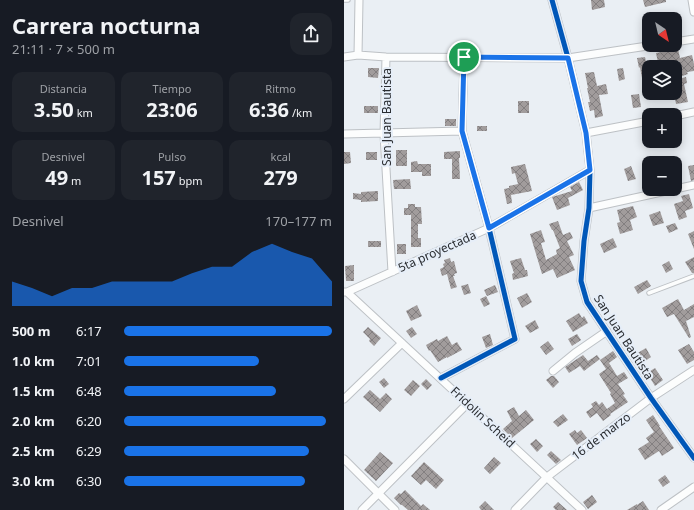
<!DOCTYPE html>
<html lang="es">
<head>
<meta charset="utf-8">
<style>
	:root { --surface:#171b24; --page:#20242c; --text:#f1f3f6; --muted:#9ea1a6; --accent:#1a73e8 }
	body { margin:0; font-family:"Noto Sans",sans-serif; background:var(--page); color:var(--text); height:100vh; display:flex; flex-direction:column; font-size:15px; white-space:nowrap }
	* { box-sizing:border-box; margin:0 }
	p { font-size:13px; color:var(--muted) }
	.icon { flex:none; width:22px; height:22px; fill:none; stroke:currentColor; stroke-width:2; stroke-linecap:round; stroke-linejoin:round }
	.map { position:relative; flex:1; overflow:hidden }
	.side { display:flex; flex-direction:column; background:var(--surface); width:344px }
	.side>* { flex:none }
	.needle { width:26px; rotate:145deg }
	.tools { position:absolute; left:298px; top:12px; display:grid; gap:8px }
	.tools a { display:grid; place-items:center; width:40px; height:40px; border-radius:8px; background:var(--surface); box-shadow:0 2px 10px #0003; font-size:20px }
	.pin { position:absolute; display:grid; place-items:center; width:34px; height:34px; color:#fff; margin:-17px; border:2px solid #fff; border-radius:50%; box-shadow:0 1px 4px #0007 }
	.round { display:grid; place-items:center; flex:none; width:42px; height:42px; border-radius:12px; background:var(--page) }
	.overview { display:flex; align-items:center; justify-content:space-between; height:68px; padding:0 12px }
	h1 { font-size:22px; font-weight:700; line-height:30px }
	.stats { display:grid; grid-template-columns:repeat(3,1fr); gap:6px; height:68px; padding:4px 12px }
	.stats div { display:grid; align-content:center; border-radius:10px; background:var(--page); text-align:center }
	.stats b { font-size:20px; font-weight:700 }
	.stats small { font-size:11px; font-weight:400 }
	.stats p { font-size:11px }
	.chart { height:112px; padding:8px 12px }
	.chart p { display:flex; justify-content:space-between }
	.chart svg { width:100%; height:72px; margin-top:4px; fill:var(--accent); opacity:.7 }
	ul { padding:0 12px; list-style:none; font-size:13px }
	li { display:grid; grid-template-columns:64px 48px 1fr; align-items:center; height:30px }
	li i { height:10px; border-radius:5px; background:var(--accent) }
	main { display:flex; flex:1; min-height:0 }
	.map>svg:first-child { display:block }
	.building { fill:url(#building-cross-hatch) }
	.lines { fill:none; stroke-linecap:round; stroke-linejoin:round }
	.lane-casing { stroke:#bdc1c5; stroke-width:5.5 }
	.street-casing { stroke:#bdc1c5; stroke-width:9 }
	.lane { stroke:#fcfdfd; stroke-width:3.5 }
	.street { stroke:#fcfdfd; stroke-width:7 }
	.cycleway-casing { stroke:#e6eef8; stroke-width:8 }
	.cycleway { stroke:#0057b8; stroke-width:5 }
	.route-casing { stroke:#fff; stroke-width:8 }
	.route { stroke:#1a73e8; stroke-width:5 }
	.labels { text-anchor:middle; dominant-baseline:central; stroke-width:4; stroke-linejoin:round; paint-order:stroke }
	.street-label { font-size:12px; fill:#292c30; stroke:#e6eef8 }
</style>
</head>
<body>
<main>
<section class="side">
<div class="overview"><div><h1>Carrera nocturna</h1><p>21:11 · 7 × 500 m</p></div><a class="round"><svg class="icon" aria-label="share" viewBox="0 0 24 24"><path d="M12 15V3M7 8l5-5 5 5M5 13v7h14v-7"/></svg></a></div>
<div class="stats">
<div><p>Distancia</p><b>3.50<small> km</small></b></div>
<div><p>Tiempo</p><b>23:06</b></div>
<div><p>Ritmo</p><b>6:36<small> /km</small></b></div>
</div>
<div class="stats">
<div><p>Desnivel</p><b>49<small> m</small></b></div>
<div><p>Pulso</p><b>157<small> bpm</small></b></div>
<div><p>kcal</p><b>279</b></div>
</div>
<div class="chart"><p><span>Desnivel</span>170–177 m</p>
<svg viewBox="0 0 160 44" preserveAspectRatio="none"><path d="M0 44V29L10 33L20 38L30 33L40 33L50 29L60 29L70 29L80 29L90 24L100 20L110 20L120 11L130 6L140 11L150 15L160 29V44z"/></svg>
</div>
<ul>
<li><b>500 m</b>6:17<i style="width:100%"></i></li>
<li><b>1.0 km</b>7:01<i style="width:65%"></i></li>
<li><b>1.5 km</b>6:48<i style="width:73%"></i></li>
<li><b>2.0 km</b>6:20<i style="width:97%"></i></li>
<li><b>2.5 km</b>6:29<i style="width:89%"></i></li>
<li><b>3.0 km</b>6:30<i style="width:87%"></i></li>
</ul>
</section>
<div class="map">
<svg width="350" height="510" viewBox="0 0 350 510">
	<defs>
		<pattern id="building-cross-hatch" width="8" height="8" patternUnits="userSpaceOnUse"><rect width="8" height="8" fill="#a19c9c"/><path d="M0 0l8 8M0 8l8-8" fill="none" stroke="#837f80"/></pattern>
	</defs>
	<rect width="100%" height="100%" fill="#eaeff4"/>
	<path class="building" d="M247 0H260L261 7 248 10Z
		M299 0H322V2L301 7Z
		M334 49 336 58 348 55 350 64V71L343 72 344 74 338 76 335 61 322 64V67H315L312 53Z
		M301 57 303 67 305 66V76L298 78 296 67 295 68 293 58Z
		M24 68H35L34 78 24 77Z
		M279 68 281 79 275 81 273 69Z
		M250 72 253 86 262 84 264 94 255 95 259 116 251 118 250 110 246 111 244 102H246L243 88H244L241 73Z
		M342 77 343 83 340 84 344 102 332 104 330 93H331V80Z
		M295 94 297 107 289 108 287 95Z
		M174 101H185V113H174Z
		M20 106H34V113H20Z
		M101 119H112V126H101Z
		M133 126H143V131H133Z
		M52 150H63V166H52Z
		M116 151V158H115L116 179H108V159H100V152Z
		M0 152H6L7 163 0 164Z
		M22 152H33V160H22Z
		M314 156 315 163H301L300 158Z
		M73 161 74 164H87V176H78V172H67V162Z
		M181 164 188 191 167 195 168 203 163 204 160 189 165 188V186L174 184 171 173 168 174 167 167Z
		M350 165V180L347 181 344 166Z
		M287 166 292 179 284 181 280 169Z
		M66 179 67 189H50L49 180Z
		M235 182 239 190 224 198 226 205 213 210 208 197 228 191 226 187Z
		M34 191V201L17 202V200L9 199V193L17 194V192Z
		M345 194 349 208 341 211 343 217 335 220 330 204 339 201 337 196Z
		M64 204H71V207H77L78 224H74V238H77V247H67V215H60V208H64Z
		M289 206 293 217 286 220 289 230 276 234 273 223 276 222 273 210Z
		M316 211 320 223 309 226 305 215Z
		M214 221 219 235 226 232 229 238 223 241 230 255 225 257 231 270 213 278 209 269 198 274 186 234 197 230 201 242 197 243 202 260 213 254 212 250 216 248 209 230H208L205 224Z
		M331 223 334 229 325 233 322 226Z
		M350 231V249L344 234Z
		M269 238 273 247 260 253 256 244Z
		M24 241H37V247H24Z
		M53 244H62V254H53Z
		M350 257V273H348L341 262Z
		M106 258 107 262 110 261 113 273 110 274 111 276H109L113 287 107 289 103 274 98 276 96 269 100 267 99 264 101 263 100 260Z
		M177 258 181 270H183L184 276 169 280 168 274 170 273 166 261Z
		M325 261 329 269 322 273 318 265Z
		M10 265V281H2L1 266Z
		M303 280 307 286 294 294 290 287Z
		M124 284 127 293 120 295 117 286Z
		M151 285 154 292 143 296 140 290Z
		M183 293 188 302 178 308 173 298Z
		M142 296 146 304 140 307 136 299Z
		M334 299 340 310 350 304V317L342 321 347 337 345 338 330 314 323 317 318 308Z
		M73 305 78 316 67 321 62 311Z
		M235 313 238 318 240 316 244 323 229 332 222 321Z
		M191 320 195 328 186 333 181 326Z
		M24 327 37 338 30 346 25 341 26 339 19 332Z
		M68 327 73 334 67 338 62 331Z
		M146 334 149 345 142 348 138 337Z
		M233 334 237 340 228 346 224 339Z
		M103 336 108 345 113 342 118 350 103 358V357L94 362 86 350 85 351 82 345 93 339 94 341Z
		M204 341 210 349 202 355 196 347Z
		M345 344 350 352V360L343 364 334 350Z
		M302 348 307 357 298 363 292 354Z
		M269 351 273 357 265 363 273 376 280 372 284 378 274 384 281 394 279 395 284 402 266 414 267 415 259 421 253 413 246 418 242 412 249 407 247 404 252 401 255 405 258 402 263 409 271 403 266 394 267 393 255 374 262 369 256 360Z
		M239 355 244 361 253 355 256 359 240 371 236 366 225 373 221 367Z
		M311 368 319 380 311 386 303 373Z
		M207 376H210L215 382 209 388 202 380Z
		M40 378 45 384 40 388 35 382Z
		M82 379 88 385 83 390 77 384Z
		M69 380 76 386 67 396 60 390Z
		M26 390 36 399 42 393 48 399 36 412 19 397Z
		M170 407 175 416 182 410 190 420 168 438 159 429 168 421 163 411Z
		M219 414 224 420 214 427 209 422Z
		M309 415 316 426H315L330 448 318 456 315 451 301 460 294 449 305 442 302 438 310 432 302 420Z
		M231 430 233 433 237 430 243 438 233 445 225 434Z
		M192 439 199 446 193 452 186 444Z
		M207 451 217 460 212 464 203 455Z
		M36 452 49 463 32 481 20 470Z
		M150 457 157 463 146 474 140 468Z
		M80 462 100 480 92 489 82 480 77 485 67 476Z
		M321 475 326 482 319 487 314 480Z
		M61 490 77 506 79 504 86 510H64L58 505H57L50 498 55 493 57 494Z
		M248 495 253 502 244 509 239 502Z
		M141 501 150 510H137L135 507Z
		M299 501 305 510H283L293 504V505Z
		M214 502 223 510H212L209 507Z"/>
	<g class="lines">
		<g class="lane-casing">
			<path id="lane" d="M0 0H4
				M305 293 350 276"/>
		</g>
		<g class="street-casing">
			<path id="street" d="M208 0 224 58 242 133 246 170 245 208 240 241 237 281 243 302 307 398 350 458
				M348 0 350 12
				M331 42 350 39
				M14 55 15 0
				M0 57 14 55 42 57 224 58 310 45
				M42 57 40 134 48 272
				M331 116 350 112
				M242 133 305 121
				M0 134 118 131
				M245 208 350 185
				M0 292H3L145 228 246 170
				M3 292 238 510
				M209 371 231 353 263 331
				M97 378 171 339 145 228 118 131 120 57
				M0 399 58 343
				M0 459 51 510
				M18 510 124 403
				M171 510 203 477 307 398 350 370
				M317 510 350 487"/>
		</g>
		<use href="#lane" class="lane"/>
		<use href="#street" class="street"/>
		<g class="cycleway-casing">
			<path id="cycleway" d="M208 0 224 58 242 133 246 170 245 208 240 241 237 281 243 302 307 398 350 458
				M97 378 171 339 145 228 118 131 120 57"/>
		</g>
		<use href="#cycleway" class="cycleway"/>
	</g>
	<g class="lines">
		<g class="route-casing">
			<path id="route" d="M120 57 224 58 242 133 246 170 145 228 118 131Z"/>
		</g>
		<use href="#route" class="route"/>
	</g>
	<g class="labels">
		<g class="street-label">
			<text transform="translate(42 117) rotate(-90)">San Juan Bautista</text>
			<text transform="translate(93 251) rotate(-24)">5ta proyectada</text>
			<text transform="translate(280 337) rotate(57)">San Juan Bautista</text>
			<text transform="translate(139 417) rotate(43)">Fridolin Scheid</text>
			<text transform="translate(257 436) rotate(-37)">16 de marzo</text>
		</g>
	</g>
</svg>
<div class="tools">
<a><svg class="needle" viewBox="-14 -14 28 28"><path d="M0-13l5 13h-10z" fill="#e53935"/><path d="M0 13l5-13h-10z" fill="#9ea1a6"/></svg></a>
<a><svg class="icon" aria-label="layers" viewBox="0 0 24 24"><path d="M12 4l9 5-9 5-9-5zM3 14l9 5 9-5"/></svg></a>
<a>+</a>
<a>−</a>
</div>
<div class="pin" style="left:120px;top:57px;background:#1e9e55"><svg class="icon" aria-label="arrive" viewBox="0 0 24 24"><path d="M6 21V4h12l-3 4 3 4H6"/></svg></div>
</div>
</main>
</body>
</html>
